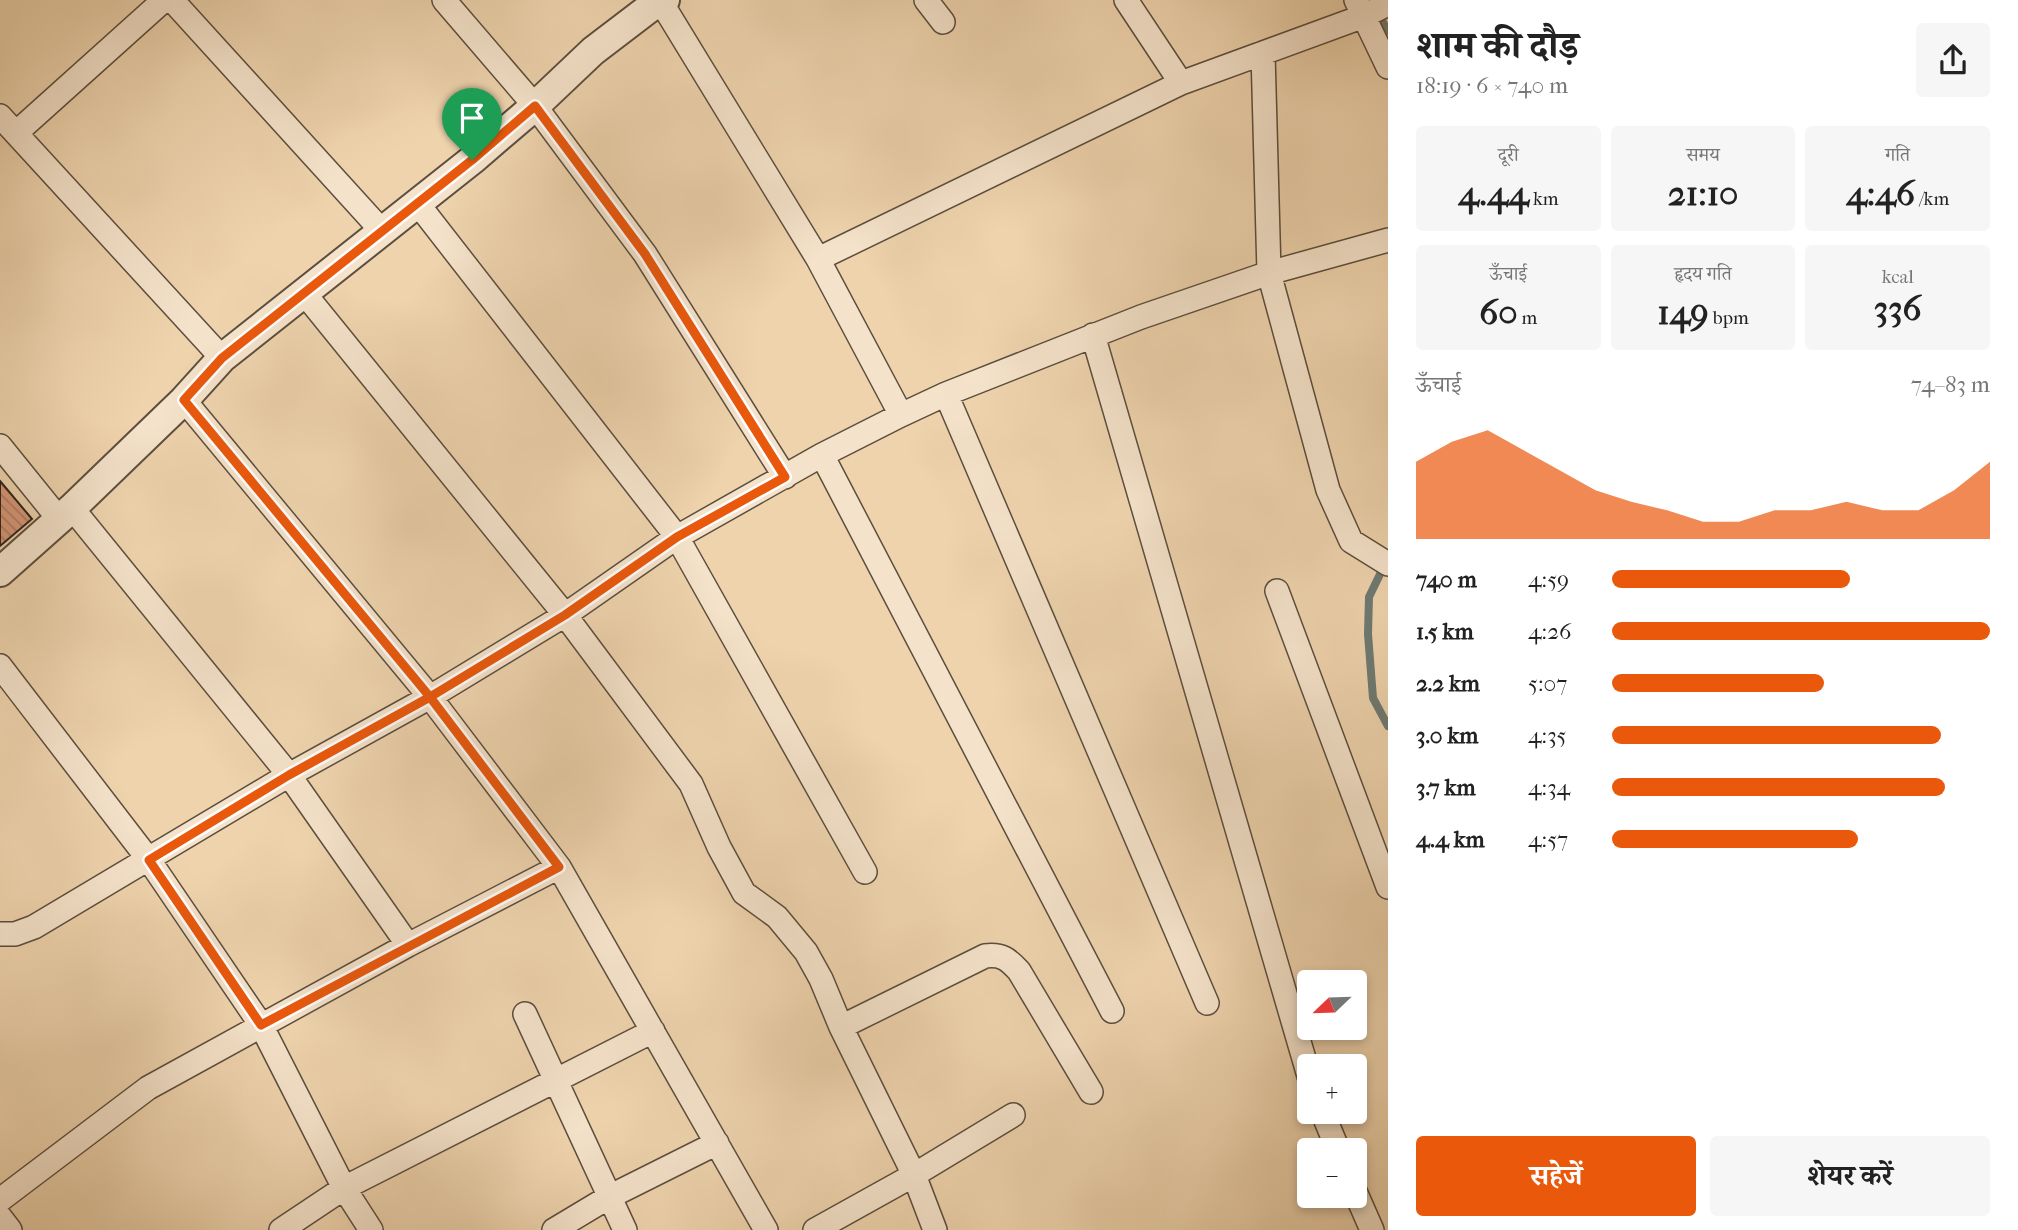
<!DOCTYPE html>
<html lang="hi">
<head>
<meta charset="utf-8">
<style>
	:root { --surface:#fff; --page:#f6f6f6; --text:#222; --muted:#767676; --accent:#ea580c }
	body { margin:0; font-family:"IM FELL French Canon","Noto Serif Devanagari",serif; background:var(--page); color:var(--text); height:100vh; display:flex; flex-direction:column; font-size:26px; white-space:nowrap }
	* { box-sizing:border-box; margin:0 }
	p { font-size:23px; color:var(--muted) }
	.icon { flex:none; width:38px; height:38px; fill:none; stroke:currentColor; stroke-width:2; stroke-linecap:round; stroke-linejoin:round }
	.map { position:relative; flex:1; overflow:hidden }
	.sheet { display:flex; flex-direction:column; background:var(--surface); width:630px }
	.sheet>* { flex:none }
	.needle { width:46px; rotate:247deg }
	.buttons { position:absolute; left:1297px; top:970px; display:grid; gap:14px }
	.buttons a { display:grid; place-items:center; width:70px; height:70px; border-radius:7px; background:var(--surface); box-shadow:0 4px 10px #0003; font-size:35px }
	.pin { position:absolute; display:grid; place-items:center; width:60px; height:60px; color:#fff; margin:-72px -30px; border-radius:50% 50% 50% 0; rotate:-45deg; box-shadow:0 0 7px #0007 }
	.pin .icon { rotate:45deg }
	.round { display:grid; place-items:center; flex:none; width:74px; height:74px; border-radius:7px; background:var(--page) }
	.overview { display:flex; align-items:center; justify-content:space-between; height:119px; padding:0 28px }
	h1 { font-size:38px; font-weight:700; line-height:52px }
	.figures { display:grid; grid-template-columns:repeat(3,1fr); gap:10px; height:119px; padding:7px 28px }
	.figures div { display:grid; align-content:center; border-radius:7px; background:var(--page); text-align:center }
	.figures b { font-size:35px; font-weight:700 }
	.figures small { font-size:19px; font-weight:400 }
	.figures p { font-size:19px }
	.chart { height:196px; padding:14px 28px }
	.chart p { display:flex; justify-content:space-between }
	.chart svg { width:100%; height:126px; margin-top:7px; fill:var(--accent); opacity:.7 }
	.cta { display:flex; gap:14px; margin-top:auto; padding:14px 28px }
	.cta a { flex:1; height:80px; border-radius:7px; background:var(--accent); color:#fff; font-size:28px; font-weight:700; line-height:80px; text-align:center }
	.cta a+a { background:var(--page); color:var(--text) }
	ul { padding:0 28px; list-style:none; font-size:23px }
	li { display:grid; grid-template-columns:112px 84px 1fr; align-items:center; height:52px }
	li i { height:18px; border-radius:9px; background:var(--accent) }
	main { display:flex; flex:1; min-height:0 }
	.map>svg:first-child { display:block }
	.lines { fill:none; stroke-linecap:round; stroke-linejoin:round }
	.stream { stroke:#6e7b74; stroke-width:8 }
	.building { fill:url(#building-back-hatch); stroke:#2b2119; stroke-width:2 }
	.minor-casing { stroke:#5c4e3e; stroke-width:26 }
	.tertiary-casing { stroke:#5c4e3e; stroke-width:32 }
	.minor { stroke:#f4e2ca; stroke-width:23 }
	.tertiary { stroke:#f4e2ca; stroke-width:28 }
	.route-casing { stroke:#fff; stroke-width:14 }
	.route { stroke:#ea580c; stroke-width:9 }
</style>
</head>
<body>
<main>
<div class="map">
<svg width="1388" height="1230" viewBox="0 0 1388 1230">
	<defs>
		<pattern id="building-back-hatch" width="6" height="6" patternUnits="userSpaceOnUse" patternTransform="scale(1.75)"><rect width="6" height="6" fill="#d79778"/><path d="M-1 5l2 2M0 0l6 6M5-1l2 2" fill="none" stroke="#af7b62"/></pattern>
	</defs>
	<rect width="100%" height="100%" fill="#eed3ad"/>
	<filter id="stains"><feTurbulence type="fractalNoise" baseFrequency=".00286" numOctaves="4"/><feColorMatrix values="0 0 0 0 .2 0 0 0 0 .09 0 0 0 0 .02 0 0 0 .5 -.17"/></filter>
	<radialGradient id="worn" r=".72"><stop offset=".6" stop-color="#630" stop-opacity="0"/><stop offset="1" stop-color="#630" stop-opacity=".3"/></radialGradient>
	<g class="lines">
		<path class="stream" d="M1370 0 1388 31
			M1384 566 1369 597 1368 634 1373 698 1388 726"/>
	</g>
	<path class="building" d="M0 481 32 519 0 546Z"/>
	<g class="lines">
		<g class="minor-casing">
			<path id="minor" d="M172 0 382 231
				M444 0 535 106 645 254 785 477
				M926 0 943 22
				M1356 0 1388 67
				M1263 53 1269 273 1328 490 1351 541 1388 564
				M1181 83 1364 16 1388 4
				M0 116 222 358
				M16 133 164 0
				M418 204 677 537 865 872
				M818 259 1181 83 1126 0
				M304 293 565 615 691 784 719 847 744 893 777 917 806 952 821 979 841 1027 914 1175 1013 1115
				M1093 335 1309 1076
				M946 394 1207 1003
				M184 400 430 697 559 867
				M901 415 946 394 1141 317 1269 273 1388 240
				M0 446 59 519
				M822 455 1112 1011
				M72 508 289 775 408 945 559 867 766 1230
				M1277 591 1388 887
				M0 666 149 860 261 1025 344 1188 371 1230
				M0 934H15L34 927 289 775 430 697 565 615 677 537 822 455 901 415 818 259 661 2
				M525 1014 625 1230
				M841 1027 985 956C1002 954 1008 959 1019 971L1091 1092
				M1322 1111 1338 1150
				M1354 1189 1372 1230
				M0 1200 148 1088 408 945
				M0 1217 10 1230
				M281 1230 344 1188 653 1031
				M554 1230 609 1197 717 1143
				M815 1230 914 1175 935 1230"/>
		</g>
		<g class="tertiary-casing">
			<path id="tertiary" d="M0 572 72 508 184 400 222 358 472 160 535 106 593 51 648 9 665 0"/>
		</g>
		<use href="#minor" class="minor"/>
		<use href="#tertiary" class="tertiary"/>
	</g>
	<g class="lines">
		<g class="route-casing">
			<path id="route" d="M472 160 222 358 184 400 430 697 289 775 149 860 261 1025 559 867 430 697 565 615 677 537 785 477 645 254 535 106 472 160"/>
		</g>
		<use href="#route" class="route"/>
	</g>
	<rect width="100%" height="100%" filter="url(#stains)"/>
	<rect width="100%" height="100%" fill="url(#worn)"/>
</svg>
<div class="buttons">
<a><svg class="needle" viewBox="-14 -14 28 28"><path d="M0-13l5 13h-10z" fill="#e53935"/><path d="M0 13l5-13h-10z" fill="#767676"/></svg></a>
<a>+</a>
<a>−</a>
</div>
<div class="pin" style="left:472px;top:160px;background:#1e9e55"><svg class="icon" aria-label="arrive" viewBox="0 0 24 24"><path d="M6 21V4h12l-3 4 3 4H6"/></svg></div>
</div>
<section class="sheet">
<div class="overview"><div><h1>शाम की दौड़</h1><p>18:19 · 6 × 740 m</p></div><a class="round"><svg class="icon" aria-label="share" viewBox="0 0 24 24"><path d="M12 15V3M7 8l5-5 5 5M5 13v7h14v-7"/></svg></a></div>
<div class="figures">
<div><p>दूरी</p><b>4.44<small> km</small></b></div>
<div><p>समय</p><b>21:10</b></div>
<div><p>गति</p><b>4:46<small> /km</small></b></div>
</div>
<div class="figures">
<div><p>ऊँचाई</p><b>60<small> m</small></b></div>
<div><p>हृदय गति</p><b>149<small> bpm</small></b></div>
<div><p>kcal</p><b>336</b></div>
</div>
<div class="chart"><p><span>ऊँचाई</span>74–83 m</p>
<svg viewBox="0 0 160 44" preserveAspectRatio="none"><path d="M0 44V17L10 10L20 6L30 13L40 20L50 27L60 31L70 34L80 38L90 38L100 34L110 34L120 31L130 34L140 34L150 27L160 17V44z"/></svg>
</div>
<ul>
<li><b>740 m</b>4:59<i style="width:63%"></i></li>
<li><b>1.5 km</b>4:26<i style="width:100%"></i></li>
<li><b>2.2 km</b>5:07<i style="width:56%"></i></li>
<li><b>3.0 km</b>4:35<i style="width:87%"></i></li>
<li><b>3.7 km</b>4:34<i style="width:88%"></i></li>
<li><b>4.4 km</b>4:57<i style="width:65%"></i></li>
</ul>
<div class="cta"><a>सहेजें</a><a>शेयर करें</a></div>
</section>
</main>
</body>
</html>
